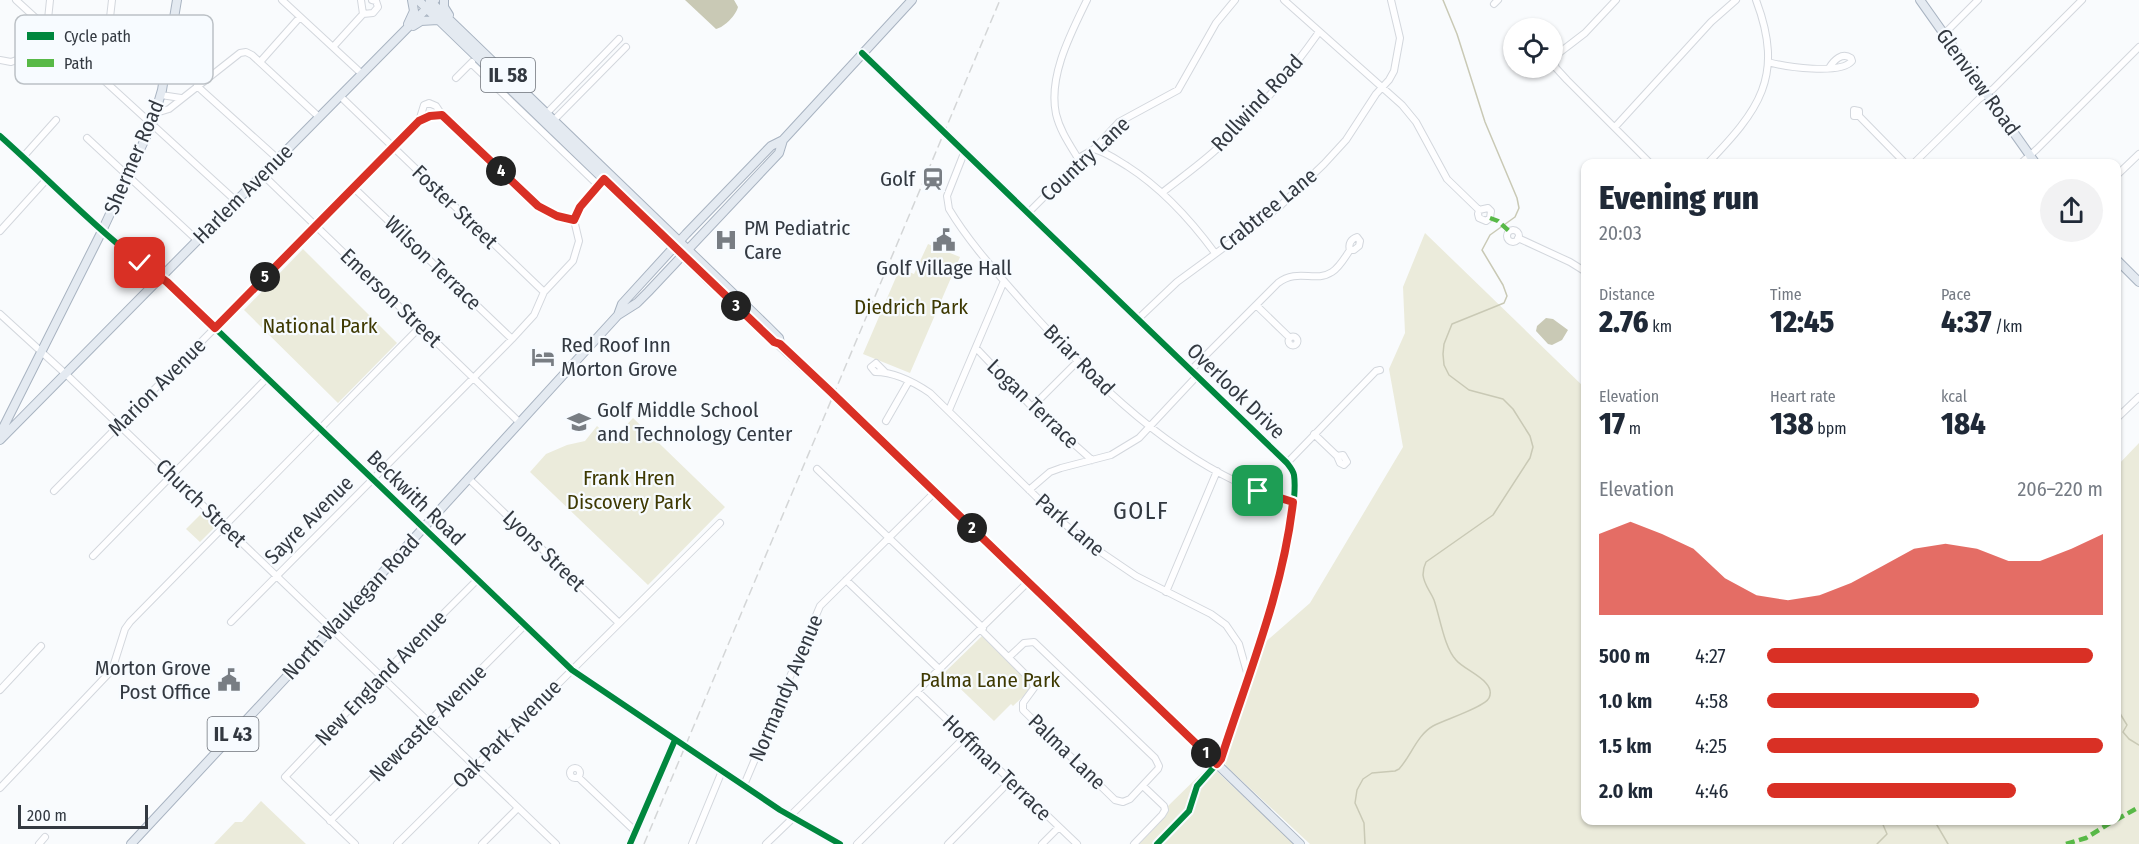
<!DOCTYPE html>
<html lang="en">
<head>
<meta charset="utf-8">
<style>
	:root { --surface:#fff; --page:#f2f2f3; --text:#1f2937; --muted:#747a83; --accent:#d93025 }
	body { margin:0; font-family:"Fira Sans Condensed",sans-serif; background:var(--page); color:var(--text); height:100vh; display:flex; flex-direction:column; font-size:22px; white-space:nowrap }
	* { box-sizing:border-box; margin:0 }
	p { font-size:20px; color:var(--muted) }
	.icon { flex:none; width:33px; height:33px; fill:none; stroke:currentColor; stroke-width:2; stroke-linecap:round; stroke-linejoin:round }
	.map { position:relative; flex:1; overflow:hidden }
	.panel { position:absolute; left:1581px; top:159px; width:540px; height:666px; display:flex; flex-direction:column; background:var(--surface); border-radius:12px; box-shadow:0 2px 4px #0004 }
	.panel>* { flex:none }
	.tools { position:absolute; left:1503px; top:18px; display:grid; gap:12px }
	.tools a { display:grid; place-items:center; width:60px; height:60px; border-radius:50%; background:var(--surface); box-shadow:0 2px 4px #0004; font-size:30px }
	.scale { position:absolute; left:18px; bottom:15px; width:130px; box-sizing:border-box; padding-left:6px; border:3px solid #333941; border-top:0; font-size:16px; line-height:21px; white-space:nowrap; color:#333941; -webkit-text-stroke:4px #f7fbff; paint-order:stroke }
	.pin { position:absolute; display:grid; place-items:center; width:51px; height:51px; color:#fff; margin:-26px; border-radius:12px; box-shadow:0 3px 9px #0006 }
	.km { position:absolute; width:30px; height:30px; margin:-15px; border-radius:50%; background:#222; color:#fff; font-size:16px; line-height:30px; text-align:center }
	.round { display:grid; place-items:center; flex:none; width:63px; height:63px; border-radius:32px; background:var(--page) }
	.headline { display:flex; align-items:center; justify-content:space-between; height:102px; padding:0 18px }
	h1 { font-size:33px; font-weight:800; line-height:45px }
	.metrics { display:grid; grid-template-columns:repeat(3,1fr); gap:9px; height:102px; padding:6px 18px }
	.metrics div { display:grid; align-content:center }
	.metrics b { font-size:30px; font-weight:800 }
	.metrics small { font-size:16px; font-weight:400 }
	.metrics p { font-size:16px }
	.chart { height:168px; padding:12px 18px }
	.chart p { display:flex; justify-content:space-between }
	.chart svg { width:100%; height:108px; margin-top:6px; fill:var(--accent); opacity:.7 }
	ul { padding:0 18px; list-style:none; font-size:20px }
	li { display:grid; grid-template-columns:96px 72px 1fr; align-items:center; height:45px }
	li i { height:15px; border-radius:8px; background:var(--accent) }
	.map>svg:first-child { display:block }
	.green { fill:#ebebdb }
	.water { fill:#c9c9b5 }
	.lines { fill:none; stroke-linecap:round; stroke-linejoin:round }
	.stream { stroke:#c9c9b5; stroke-width:1.5 }
	.minor-casing { stroke:#d3d7dd; stroke-width:8 }
	.major-casing { stroke:#a8b3c1; stroke-width:10 }
	.minor { stroke:#fefeff; stroke-width:6 }
	.major { stroke:#e4eaf1; stroke-width:8 }
	.rail { stroke:#d4d6d7; stroke-width:1.5; stroke-dasharray:9 4.5; stroke-linecap:butt }
	.quiet { stroke:#58b947; stroke-width:4.5; stroke-dasharray:9 4.5; stroke-linecap:butt }
	.cycleway-casing { stroke:#f7fbff; stroke-width:10 }
	.cycleway { stroke:#00873e; stroke-width:6 }
	.route-casing { stroke:#fff; stroke-width:12 }
	.route { stroke:#d93025; stroke-width:8 }
	.labels { text-anchor:middle; dominant-baseline:central; stroke-width:4.5; stroke-linejoin:round; paint-order:stroke }
	.shield { fill:#f7fbff; stroke:#6e737a; stroke-width:1.5 }
	.shield-label { font-size:20px; font-weight:bold; fill:#333941 }
	.street-label { font-size:21px; fill:#333941; stroke:#f7fbff }
	.poi-label { font-size:21px; fill:#333941; stroke:#f7fbff; text-anchor:start }
	.park-label { font-size:21px; fill:#3e3902; stroke:#f7fbff }
	.quarter-label { font-size:24px; letter-spacing:1.5px; fill:#333941; stroke:#f7fbff }
	.key { fill:#f7fbff; stroke:#bcc1c6; stroke-width:1.5 }
	.key-label { font-size:16px; fill:#333941 }
</style>
</head>
<body>
<div class="map">
<svg width="2139" height="844" viewBox="0 0 2139 844">
	<rect width="100%" height="100%" fill="#f9fbfd"/>
	<path class="green" d="M1425 233 1585 388 1586 820H2116L2117 466 2139 443V844H1310L1226 766 1225 763 1226 753 1263 644 1310 603 1403 447 1389 369 1405 333 1403 287Z
		M928 244 960 257 910 373 863 354 900 268 914 274Z
		M303 249 397 343 338 403 244 310Z
		M633 418 725 507 648 585 530 472 546 454 567 445 585 441 597 426 609 437 612 434 615 437Z
		M203 512 217 525 200 542 186 529Z
		M982 636 1031 684 1029 691 1013 706 1011 704 994 721 944 673Z
		M1210 765 1294 844H1137L1166 815 1168 806Z
		M261 801 306 844H214L235 822H242Z"/>
	<path class="water" d="M685 0H734L738 7C736 15 725 27 716 29Z
		M1546 318 1553 319 1568 330 1562 340 1552 345 1548 344 1536 331 1537 326Z"/>
	<g class="lines">
		<path class="stream" d="M2116 707 2127 725 2123 732 2129 739 2139 745
			M1934 820 1948 844
			M1365 844 1364 823 1355 803 1357 790 1363 779 1372 773 1395 771 1399 769C1411 756 1417 735 1433 726 1444 720 1485 707 1489 698 1497 681 1465 671 1456 660 1444 647 1440 617 1434 600 1431 592 1424 585 1423 575 1423 570 1424 566 1426 562L1493 515 1530 458 1533 447 1530 436 1513 409 1503 399 1469 390 1449 375 1444 365 1443 354 1444 344 1452 324 1504 303 1507 296 1503 285 1482 250 1490 235 1515 217 1519 208 1517 198 1485 122 1457 34 1443 0
			M1877 844 1887 834 1881 820"/>
		<g class="minor-casing">
			<path id="minor" d="M16 0 236 201
				M282 0 362 74
				M1284 0 1402 105 1416 122 1447 179 1479 210 1478 214 1479 218 1486 221 1490 218 1491 211 1488 208 1479 210
				M1616 0 1585 33 1555 56 1553 61 1556 68 1567 80 1651 164
				M1494 4 1498 0
				M363 14 373 13 378 7 376 1 372 0
				M1943 35 1978 0
				M333 47 363 14 361 0
				M862 53 1287 463C1290 467 1293 470 1294 475 1297 495 1289 537 1285 557L1221 759 1197 786 1189 811 1157 844
				M0 60 11 62 22 58 44 35 47 29 50 0
				M260 62 300 17
				M1768 62C1786 67 1840 75 1852 61L1851 58C1842 52 1834 60 1829 68
				M471 63 598 185
				M456 78 472 62
				M103 79 112 0
				M197 86 278 159
				M161 95 181 98
				M340 96 544 292
				M156 113 169 109 240 53 246 52 252 55 319 117
				M544 116 619 39
				M1859 116H1854V110L1859 111V116L1906 164
				M419 121 424 105 429 103 436 106 442 115 538 206 557 216 574 220
				M551 123 626 47
				M1615 127 1711 22 1736 0
				M0 136C55 185 106 240 167 282L572 670 780 810 840 844
				M87 138 197 240
				M1094 149C1106 152 1117 160 1127 166 1163 189 1190 219 1215 253
				M964 153 947 196 949 209C970 244 999 275 1025 305 1086 373 1154 442 1237 482 1255 490 1274 496 1292 503
				M23 157 56 120
				M1079 160C1070 145 1060 131 1056 114 1048 76 1071 33 1087 0
				M1707 164C1759 110 1785 77 1756 0
				M1913 164 1979 99 1993 89 2082 0
				M2020 164 2037 149 2139 47
				M262 174 519 422
				M2116 176 2139 154
				M354 188 512 339
				M1163 192C1182 177 1202 163 1220 146 1258 112 1290 73 1319 32
				M1028 213 1068 173 1082 156 1094 149 1119 122 1178 90 1216 23 1235 0
				M1507 236a6 6 0 1 1 12 0a6 6 0 1 1-12 0Z
				M0 231 47 179
				M1518 238 1570 262 1586 272
				M1256 305 1290 338
				M0 314 70 378 556 844
				M1138 319 1177 282 1279 207 1324 164 1346 140 1376 94 1389 80 1394 71 1400 38 1391 0
				M1288.5 341a4.5 4.5 0 1 1 9 0a4.5 4.5 0 1 1-9 0Z
				M976 348 1032 407 1092 460
				M1191 370 1278 283C1298 268 1315 283 1332 272 1340 267 1345 257 1350 250H1354L1359 246 1360 241 1357 237C1351 239 1348 244 1350 250
				M885 372 876 363 871 367 875 372C894 372 914 382 930 393L1061 521 1086 542 1136 576 1211 614 1226 625 1239 644 1248 676
				M1032 407 1078 361
				M949 410 1004 281
				M2116 419 2139 397
				M886 421 909 381
				M1314 434 1337 456 1340 463 1344 465 1347 462 1343 455 1337 456
				M1287 463 1376 371 1380 370
				M817 469 983 628
				M468 478 619 623
				M1029 490 1050 472 1061 468 1111 455 1139 438 1197 376
				M54 491 419 121 430 116 442 115
				M93 556 267 378
				M846 580 940 670
				M1166 592 1217 471
				M231 622 512 339 534 315 544 292 573 261 579 241 574 220 580 207 605 178
				M981 630 1032 681 1034 688 1023 703V710L1115 800 1123 802 1130 799 1158 769 1159 766 1155 758 1034 642 1024 643 1009 657
				M0 690 41 646
				M918 692 1077 844
				M570 773a5 5 0 1 1 10 0a5 5 0 1 1-10 0Z
				M578 777 635 831
				M744 785 820 606 935 492
				M0 788 112 670 125 629 130 622 420 327
				M790 816 1028 582
				M330 821 525 625
				M39 844 45 837
				M355 844 285 777 381 676 478 579
				M397 844 720 523
				M482 844 518 808
				M630 844 675 740
				M692 844 722 771
				M766 844 793 818
				M857 844 965 737
				M948 844 1010 781
				M1042 844 1059 827
				M1134 844 1162 815 1165 810 1164 806 1143 786"/>
		</g>
		<g class="major-casing">
			<path id="major" d="M418 0 707 279 831 392 1300 844
				M444 0V7L449 15
				M1920 0 2036 164
				M430 1 768 327 779 338 780 344
				M408 24 414 11 412 0
				M413 26 421 21 438 20
				M2116 259 2139 282
				M618 315 622 304 686 234 771 146 783 140
				M0 434 102 231 152 124 162 90 177 0
				M0 440 435 0
				M131 844 331 629 618 315 637 303 648 292 779 153 783 140 912 0"/>
		</g>
		<use href="#minor" class="minor"/>
		<use href="#major" class="major"/>
		<path class="rail" d="M644 844 1000 0"/>
		<path class="quiet" d="M1490 218 1498 221 1509 231
			M2116 820 2139 807
			M2066 844 2086 838 2115 820"/>
		<g class="cycleway-casing">
			<path id="cycleway" d="M862 53 1287 463C1290 467 1293 470 1294 475 1297 495 1289 537 1285 557L1221 759 1197 786 1189 811 1157 844
				M0 136C55 185 106 240 167 282L572 670 780 810 840 844
				M630 844 675 740"/>
		</g>
		<use href="#cycleway" class="cycleway"/>
	</g>
	<g class="lines">
		<g class="route-casing">
			<path id="route" d="M140 263 167 282 215 328 419 121 430 116 442 115 538 206 557 216 574 220 580 207 604 179 774 342 780 344 831 392 1217 764 1221 759C1248 675 1283 591 1293 502L1258 491"/>
		</g>
		<use href="#route" class="route"/>
	</g>
	<defs>
		<g id="station-bare" transform="scale(1.8)"><path d="M-3-6H3Q5-6 5-4V2Q5 4 3 4L4.5 6H3L1.5 4h-3L-3 6H-4.5L-3 4Q-5 4-5 2V-4Q-5-6-3-6ZM-3.5-4v3h7v-3ZM-3.5 1v1.5H-2V1ZM2 1v1.5H3.5V1Z" fill="#787d83" stroke="#f7fbff" stroke-width="2.5" paint-order="stroke"/></g>
		<g id="hospital-bare" transform="scale(1.8)"><path d="M-5-5h3v3.5h4V-5h3V5h-3V1.5h-4V5h-3Z" fill="#787d83" stroke="#f7fbff" stroke-width="2.5" paint-order="stroke"/></g>
		<g id="civic-bare" transform="scale(1.8)"><path d="M-.6-6.5H3V-4.5H.6V-3L4-1V1h2V6H-6V1h2V-1L-.6-3ZM-1.2 2.5V6h2.4V2.5Z" fill="#787d83" stroke="#f7fbff" stroke-width="2.5" paint-order="stroke"/></g>
		<g id="hotel-bare" transform="scale(1.8)"><path d="M-6-4.5h1.5V1H6V5H4.5V3h-9V5H-6ZM-4 0a1.8 1.8 0 1 1 3.6 0ZM.5 0V-2.5h3Q6-2.5 6 0Z" fill="#787d83" stroke="#f7fbff" stroke-width="2.5" paint-order="stroke"/></g>
		<g id="school-bare" transform="scale(1.8)"><path d="M0-5L7-2L0 1L-7-2ZM-4 1L0 2.5L4 1V4Q0 6-4 4Z" fill="#787d83" stroke="#f7fbff" stroke-width="2.5" paint-order="stroke"/></g>
	</defs>
	<g fill-rule="evenodd">
		<use href="#station-bare" x="933" y="179"/>
		<use href="#hospital-bare" x="726" y="240"/>
		<use href="#civic-bare" x="944" y="240"/>
		<use href="#hotel-bare" x="543" y="357"/>
		<use href="#school-bare" x="579" y="422"/>
		<use href="#civic-bare" x="229" y="680"/>
	</g>
	<g class="labels">
		<g class="shield">
			<rect x="481" y="58" width="54" height="34" rx="4.5"/>
			<rect x="207.5" y="717" width="51" height="34" rx="4.5"/>
		</g>
		<g class="shield-label">
			<text x="508" y="75">IL 58</text>
			<text x="233" y="734">IL 43</text>
		</g>
		<g class="street-label">
			<text transform="translate(1978 82) rotate(54)">Glenview Road</text>
			<text transform="translate(1257 103) rotate(-47)">Rollwind Road</text>
			<text transform="translate(134 157) rotate(-67)">Shermer Road</text>
			<text transform="translate(1085 159) rotate(-43)">Country Lane</text>
			<text transform="translate(243 194) rotate(-45)">Harlem Avenue</text>
			<text transform="translate(455 207) rotate(44)">Foster Street</text>
			<text transform="translate(1268 210) rotate(-39)">Crabtree Lane</text>
			<text transform="translate(433 263) rotate(44)">Wilson Terrace</text>
			<text transform="translate(391 298) rotate(44)">Emerson Street</text>
			<text transform="translate(1079 360) rotate(45)">Briar Road</text>
			<text transform="translate(157 387) rotate(-45)">Marion Avenue</text>
			<text transform="translate(1236 391) rotate(44)">Overlook Drive</text>
			<text transform="translate(1033 404) rotate(44)">Logan Terrace</text>
			<text transform="translate(416 498) rotate(44)">Beckwith Road</text>
			<text transform="translate(201 503) rotate(44)">Church Street</text>
			<text transform="translate(309 520) rotate(-45)">Sayre Avenue</text>
			<text transform="translate(1070 525) rotate(41)">Park Lane</text>
			<text transform="translate(544 551) rotate(44)">Lyons Street</text>
			<text transform="translate(351 607) rotate(-47)">North Waukegan Road</text>
			<text transform="translate(381 678) rotate(-46)">New England Avenue</text>
			<text transform="translate(786 688) rotate(-67)">Normandy Avenue</text>
			<text transform="translate(428 723) rotate(-45)">Newcastle Avenue</text>
			<text transform="translate(507 734) rotate(-45)">Oak Park Avenue</text>
			<text transform="translate(1067 752) rotate(44)">Palma Lane</text>
			<text transform="translate(997 768) rotate(44)">Hoffman Terrace</text>
		</g>
		<g class="poi-label">
			<text x="915" y="179" text-anchor="end">Golf</text>
			<text x="744" y="228">PM Pediatric<tspan x="744" dy="24">Care</tspan></text>
			<text x="944" y="268" text-anchor="middle">Golf Village Hall</text>
			<text x="561" y="345">Red Roof Inn<tspan x="561" dy="24">Morton Grove</tspan></text>
			<text x="597" y="410">Golf Middle School<tspan x="597" dy="24">and Technology Center</tspan></text>
			<text x="211" y="668" text-anchor="end">Morton Grove<tspan x="211" dy="24">Post Office</tspan></text>
		</g>
		<g class="park-label">
			<text x="911" y="307">Diedrich Park</text>
			<text x="320" y="326">National Park</text>
			<text x="629" y="478">Frank Hren<tspan x="629" dy="24">Discovery Park</tspan></text>
			<text x="990" y="680">Palma Lane Park</text>
		</g>
		<g class="quarter-label">
			<text x="1141" y="511">GOLF</text>
		</g>
	</g>
	<rect x="15" y="15" width="198" height="69" rx="9" class="key"/>
	<rect x="27" y="32" width="27" height="8" fill="#00873e"/>
	<rect x="27" y="59" width="27" height="8" fill="#58b947"/>
	<g class="key-label">
		<text x="64" y="42">Cycle path</text>
		<text x="64" y="69">Path</text>
	</g>
</svg>
<div class="tools">
<a><svg class="icon" aria-label="locate" viewBox="0 0 24 24"><circle cx="12" cy="12" r="6"/><path d="M12 2v4M12 18v4M2 12h4M18 12h4"/></svg></a>
</div>
<div class="scale">200 m</div>
<div class="pin" style="left:1258px;top:491px;background:#1e9e55"><svg class="icon" aria-label="arrive" viewBox="0 0 24 24"><path d="M6 21V4h12l-3 4 3 4H6"/></svg></div>
<div class="pin" style="left:140px;top:263px;background:#d93025"><svg class="icon" aria-label="check" viewBox="0 0 24 24"><path d="M5 12l5 5 9-10"/></svg></div>
<b class="km" style="left:1206px;top:753px">1</b>
<b class="km" style="left:972px;top:528px">2</b>
<b class="km" style="left:736px;top:306px">3</b>
<b class="km" style="left:501px;top:171px">4</b>
<b class="km" style="left:265px;top:277px">5</b>
<section class="panel">
<div class="headline"><div><h1>Evening run</h1><p>20:03</p></div><a class="round"><svg class="icon" aria-label="share" viewBox="0 0 24 24"><path d="M12 15V3M7 8l5-5 5 5M5 13v7h14v-7"/></svg></a></div>
<div class="metrics">
<div><p>Distance</p><b>2.76<small> km</small></b></div>
<div><p>Time</p><b>12:45</b></div>
<div><p>Pace</p><b>4:37<small> /km</small></b></div>
</div>
<div class="metrics">
<div><p>Elevation</p><b>17<small> m</small></b></div>
<div><p>Heart rate</p><b>138<small> bpm</small></b></div>
<div><p>kcal</p><b>184</b></div>
</div>
<div class="chart"><p><span>Elevation</span>206–220 m</p>
<svg viewBox="0 0 160 44" preserveAspectRatio="none"><path d="M0 44V11L10 6L20 11L30 17L40 29L50 36L60 38L70 36L80 31L90 24L100 17L110 15L120 17L130 22L140 22L150 17L160 11V44z"/></svg>
</div>
<ul>
<li><b>500 m</b>4:27<i style="width:97%"></i></li>
<li><b>1.0 km</b>4:58<i style="width:63%"></i></li>
<li><b>1.5 km</b>4:25<i style="width:100%"></i></li>
<li><b>2.0 km</b>4:46<i style="width:74%"></i></li>
</ul>
</section>
</div>
</body>
</html>
